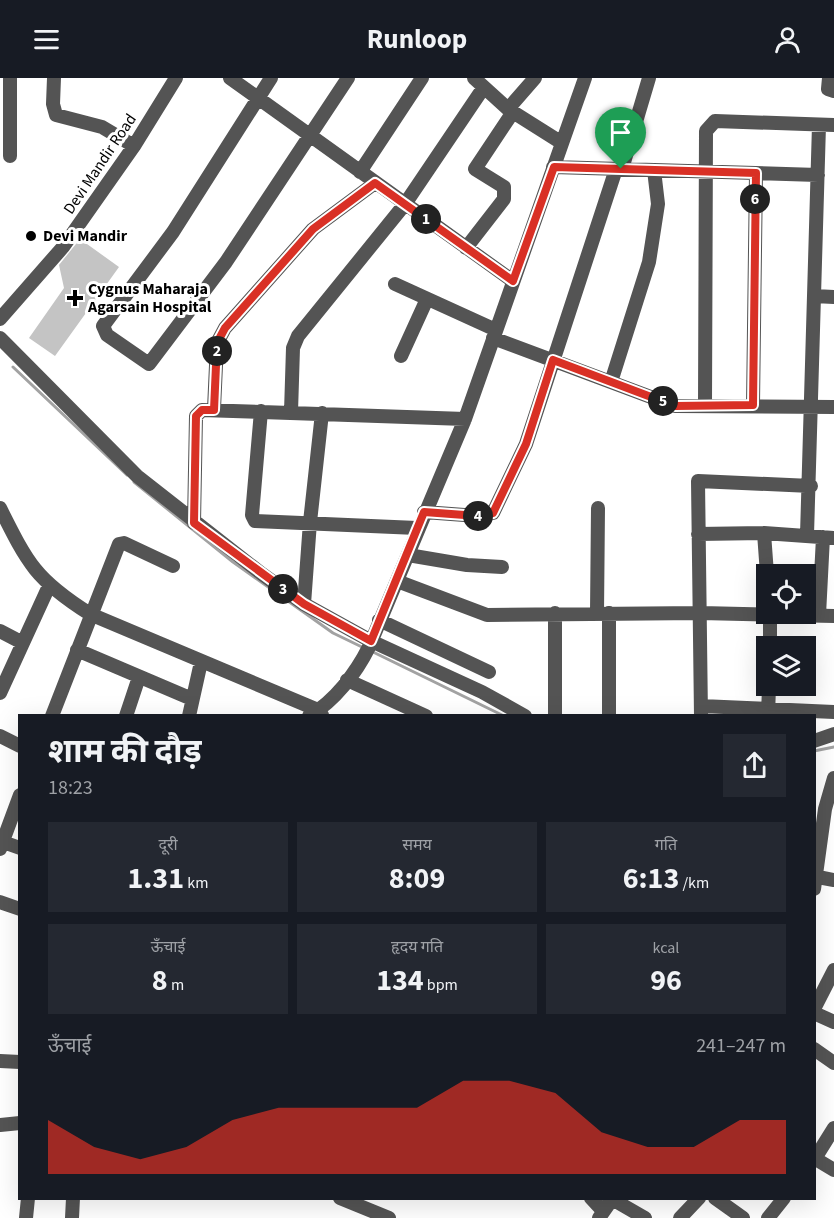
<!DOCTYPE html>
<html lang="hi">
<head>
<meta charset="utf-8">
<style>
	:root { --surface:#171b24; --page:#242831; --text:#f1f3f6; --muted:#9ea1a6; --accent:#d93025 }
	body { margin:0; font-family:"Source Sans 3","Noto Sans Devanagari",sans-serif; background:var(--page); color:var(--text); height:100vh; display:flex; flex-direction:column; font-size:22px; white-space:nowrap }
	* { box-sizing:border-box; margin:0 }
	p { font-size:20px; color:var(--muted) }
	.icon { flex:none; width:33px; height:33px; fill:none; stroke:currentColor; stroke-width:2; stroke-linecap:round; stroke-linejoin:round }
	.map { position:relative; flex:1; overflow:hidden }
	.drawer { position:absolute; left:18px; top:636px; width:798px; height:486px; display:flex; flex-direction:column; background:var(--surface); border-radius:0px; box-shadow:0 6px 24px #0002 }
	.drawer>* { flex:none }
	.buttons { position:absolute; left:756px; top:486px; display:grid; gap:12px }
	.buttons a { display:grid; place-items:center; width:60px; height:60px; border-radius:0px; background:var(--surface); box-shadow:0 6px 24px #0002; font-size:30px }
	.pin { position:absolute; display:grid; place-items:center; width:51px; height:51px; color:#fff; margin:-62px -26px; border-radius:50% 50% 50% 0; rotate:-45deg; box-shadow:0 0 6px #0007 }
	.pin .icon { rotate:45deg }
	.km { position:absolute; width:30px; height:30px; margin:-15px; border-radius:50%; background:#222; color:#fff; font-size:16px; line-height:30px; text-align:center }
	.round { display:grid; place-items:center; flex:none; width:63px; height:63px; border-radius:0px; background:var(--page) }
	.summary { display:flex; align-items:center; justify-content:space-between; height:102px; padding:0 30px }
	h1 { font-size:33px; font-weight:700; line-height:45px }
	.figures { display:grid; grid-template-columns:repeat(3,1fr); gap:9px; height:102px; padding:6px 30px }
	.figures div { display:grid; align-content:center; border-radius:0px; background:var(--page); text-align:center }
	.figures b { font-size:30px; font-weight:700 }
	.figures small { font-size:16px; font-weight:400 }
	.figures p { font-size:16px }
	.chart { height:168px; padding:12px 30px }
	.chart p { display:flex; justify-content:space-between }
	.chart svg { width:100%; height:108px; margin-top:6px; fill:var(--accent); opacity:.7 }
	header { display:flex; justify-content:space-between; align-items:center; height:78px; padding:0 30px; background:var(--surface); font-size:27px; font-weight:700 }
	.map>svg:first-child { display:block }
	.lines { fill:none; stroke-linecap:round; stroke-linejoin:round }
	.stream { stroke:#a2a2a2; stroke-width:3 }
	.building { fill:#c4c4c4 }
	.minor { stroke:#545454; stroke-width:14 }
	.route-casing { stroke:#fff; stroke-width:12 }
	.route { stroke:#d93025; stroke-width:8 }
	.poi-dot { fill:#000; stroke:#fff; stroke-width:2 }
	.labels { text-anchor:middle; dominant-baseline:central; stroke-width:6; stroke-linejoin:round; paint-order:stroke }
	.street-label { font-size:16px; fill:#000; stroke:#fff }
	.poi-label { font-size:16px; font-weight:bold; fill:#000; stroke:#fff; text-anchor:start }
</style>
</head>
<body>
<header><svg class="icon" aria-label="menu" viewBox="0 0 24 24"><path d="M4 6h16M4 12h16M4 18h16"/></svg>Runloop<svg class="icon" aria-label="person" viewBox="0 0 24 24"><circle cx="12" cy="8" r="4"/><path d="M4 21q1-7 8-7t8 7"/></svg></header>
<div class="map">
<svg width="834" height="1140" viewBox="0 0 834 1140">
	<rect width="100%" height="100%" fill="#fff"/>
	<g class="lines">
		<path class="stream" d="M13 289 127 397
			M134 404 233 484 333 555 364 570
			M373 574 504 638
			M814 673 834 669"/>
	</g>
	<path class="building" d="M80 161 119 189 55 278 29 260 64 210 59 187Z"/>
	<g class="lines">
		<path class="minor" d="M10 0V78
			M54 0 53 26 56 37 102 49 134 68
			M230 0 513 203
			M271 0 173 154 103 248 107 257 149 286 226 184 348 0
			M474 0 508 31 562 65
			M829 0 828 11 834 13
			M508 31 535 0
			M553 89 818 97
			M622 91 649 0
			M360 94 422 0
			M466 170 504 121V109L475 91 513 34
			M395 206 496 252
			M814 218 834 219
			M0 241 63 169 134 68 176 0
			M0 260 137 398 262 496 304 526 371 563 482 614 525 638
			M493 260 675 328 834 329
			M401 278 427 221
			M611 304 649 184 658 126 654 92
			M753 327 756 95
			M705 328 706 53 715 43 834 47
			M214 331 217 265 225 250 313 151 375 105
			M261 333 252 437 255 443 417 450
			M291 334 293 270 298 258 405 126 484 9
			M0 430C28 486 36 502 90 536L318 632 322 637
			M424 434 478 438 493 435 526 366 616 91
			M194 445 196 338 202 332 465 341
			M764 455 767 496
			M698 456 764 455 834 460
			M807 457 819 47
			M408 477 467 487 502 489
			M397 503 487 537 701 535 834 538
			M304 526 310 444 322 335
			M555 535V638
			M597 535 598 430
			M609 535V638
			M819 537 823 459
			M379 542 489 594
			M0 553 21 564
			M770 568V536
			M77 572 192 621
			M347 602 426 638
			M0 615 49 508
			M701 628 834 634
			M52 638 119 466 124 465 173 488
			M126 638 139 599
			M189 638 201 584
			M309 638C335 623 356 595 369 569L465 341 585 0
			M701 638 698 403 811 408
			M768 638 769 608
			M0 658 20 668
			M814 663 834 656
			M3 764 20 770
			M0 771 20 717
			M818 799 834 802
			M814 811 825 731 834 700
			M0 824 20 831
			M814 931 834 892
			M814 935 834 944
			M814 971 834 985
			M0 983 20 984
			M0 1047 20 1045
			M814 1080 834 1092
			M814 1082 834 1050
			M340 1120 389 1140
			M591 1120 603 1133
			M715 1120 743 1140
			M612 1121 645 1140
			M26 1140 28 1120
			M72 1140 73 1120
			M599 1140 613 1120
			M680 1140 699 1120
			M768 1140 784 1120"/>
	</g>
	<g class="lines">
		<g class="route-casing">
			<path id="route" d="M554 89 756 95 753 327 675 328 553 282 526 366 493 435 478 438 424 434 371 563 304 526 194 445 196 338 202 332H214L217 265 225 250 313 151 375 105 513 203Z"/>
		</g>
		<use href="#route" class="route"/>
	</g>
	<g class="poi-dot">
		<circle cx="31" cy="158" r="6"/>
		<path d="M72 211h6v6h6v6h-6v6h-6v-6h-6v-6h6z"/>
	</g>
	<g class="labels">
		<g class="street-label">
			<text transform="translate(100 86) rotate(-56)">Devi Mandir Road</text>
		</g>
		<g class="poi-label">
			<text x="43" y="158">Devi Mandir</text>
			<text x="88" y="211">Cygnus Maharaja<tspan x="88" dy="18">Agarsain Hospital</tspan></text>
		</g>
	</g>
</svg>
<div class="buttons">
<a><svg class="icon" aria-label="locate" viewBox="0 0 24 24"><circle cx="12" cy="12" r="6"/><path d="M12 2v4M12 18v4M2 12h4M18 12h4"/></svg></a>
<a><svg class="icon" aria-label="layers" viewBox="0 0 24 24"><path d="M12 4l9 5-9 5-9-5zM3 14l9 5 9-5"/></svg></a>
</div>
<div class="pin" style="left:621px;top:91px;background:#1e9e55"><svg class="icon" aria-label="arrive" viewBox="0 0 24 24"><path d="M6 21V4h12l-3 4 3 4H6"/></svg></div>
<b class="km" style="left:426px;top:141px">1</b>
<b class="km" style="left:217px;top:273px">2</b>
<b class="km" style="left:283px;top:511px">3</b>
<b class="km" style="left:478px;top:438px">4</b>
<b class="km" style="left:663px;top:323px">5</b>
<b class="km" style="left:755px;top:121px">6</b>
<section class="drawer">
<div class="summary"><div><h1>शाम की दौड़</h1><p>18:23</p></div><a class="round"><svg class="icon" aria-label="share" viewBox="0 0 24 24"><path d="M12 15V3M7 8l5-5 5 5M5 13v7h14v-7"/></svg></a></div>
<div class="figures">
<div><p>दूरी</p><b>1.31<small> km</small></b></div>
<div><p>समय</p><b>8:09</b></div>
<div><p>गति</p><b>6:13<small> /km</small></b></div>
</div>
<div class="figures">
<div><p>ऊँचाई</p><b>8<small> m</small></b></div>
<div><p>हृदय गति</p><b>134<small> bpm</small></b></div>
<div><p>kcal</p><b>96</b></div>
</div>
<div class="chart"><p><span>ऊँचाई</span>241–247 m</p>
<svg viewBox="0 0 160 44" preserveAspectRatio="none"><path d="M0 44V22L10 33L20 38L30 33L40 22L50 17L60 17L70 17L80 17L90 6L100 6L110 11L120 27L130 33L140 33L150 22L160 22V44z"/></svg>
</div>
</section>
</div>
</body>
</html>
